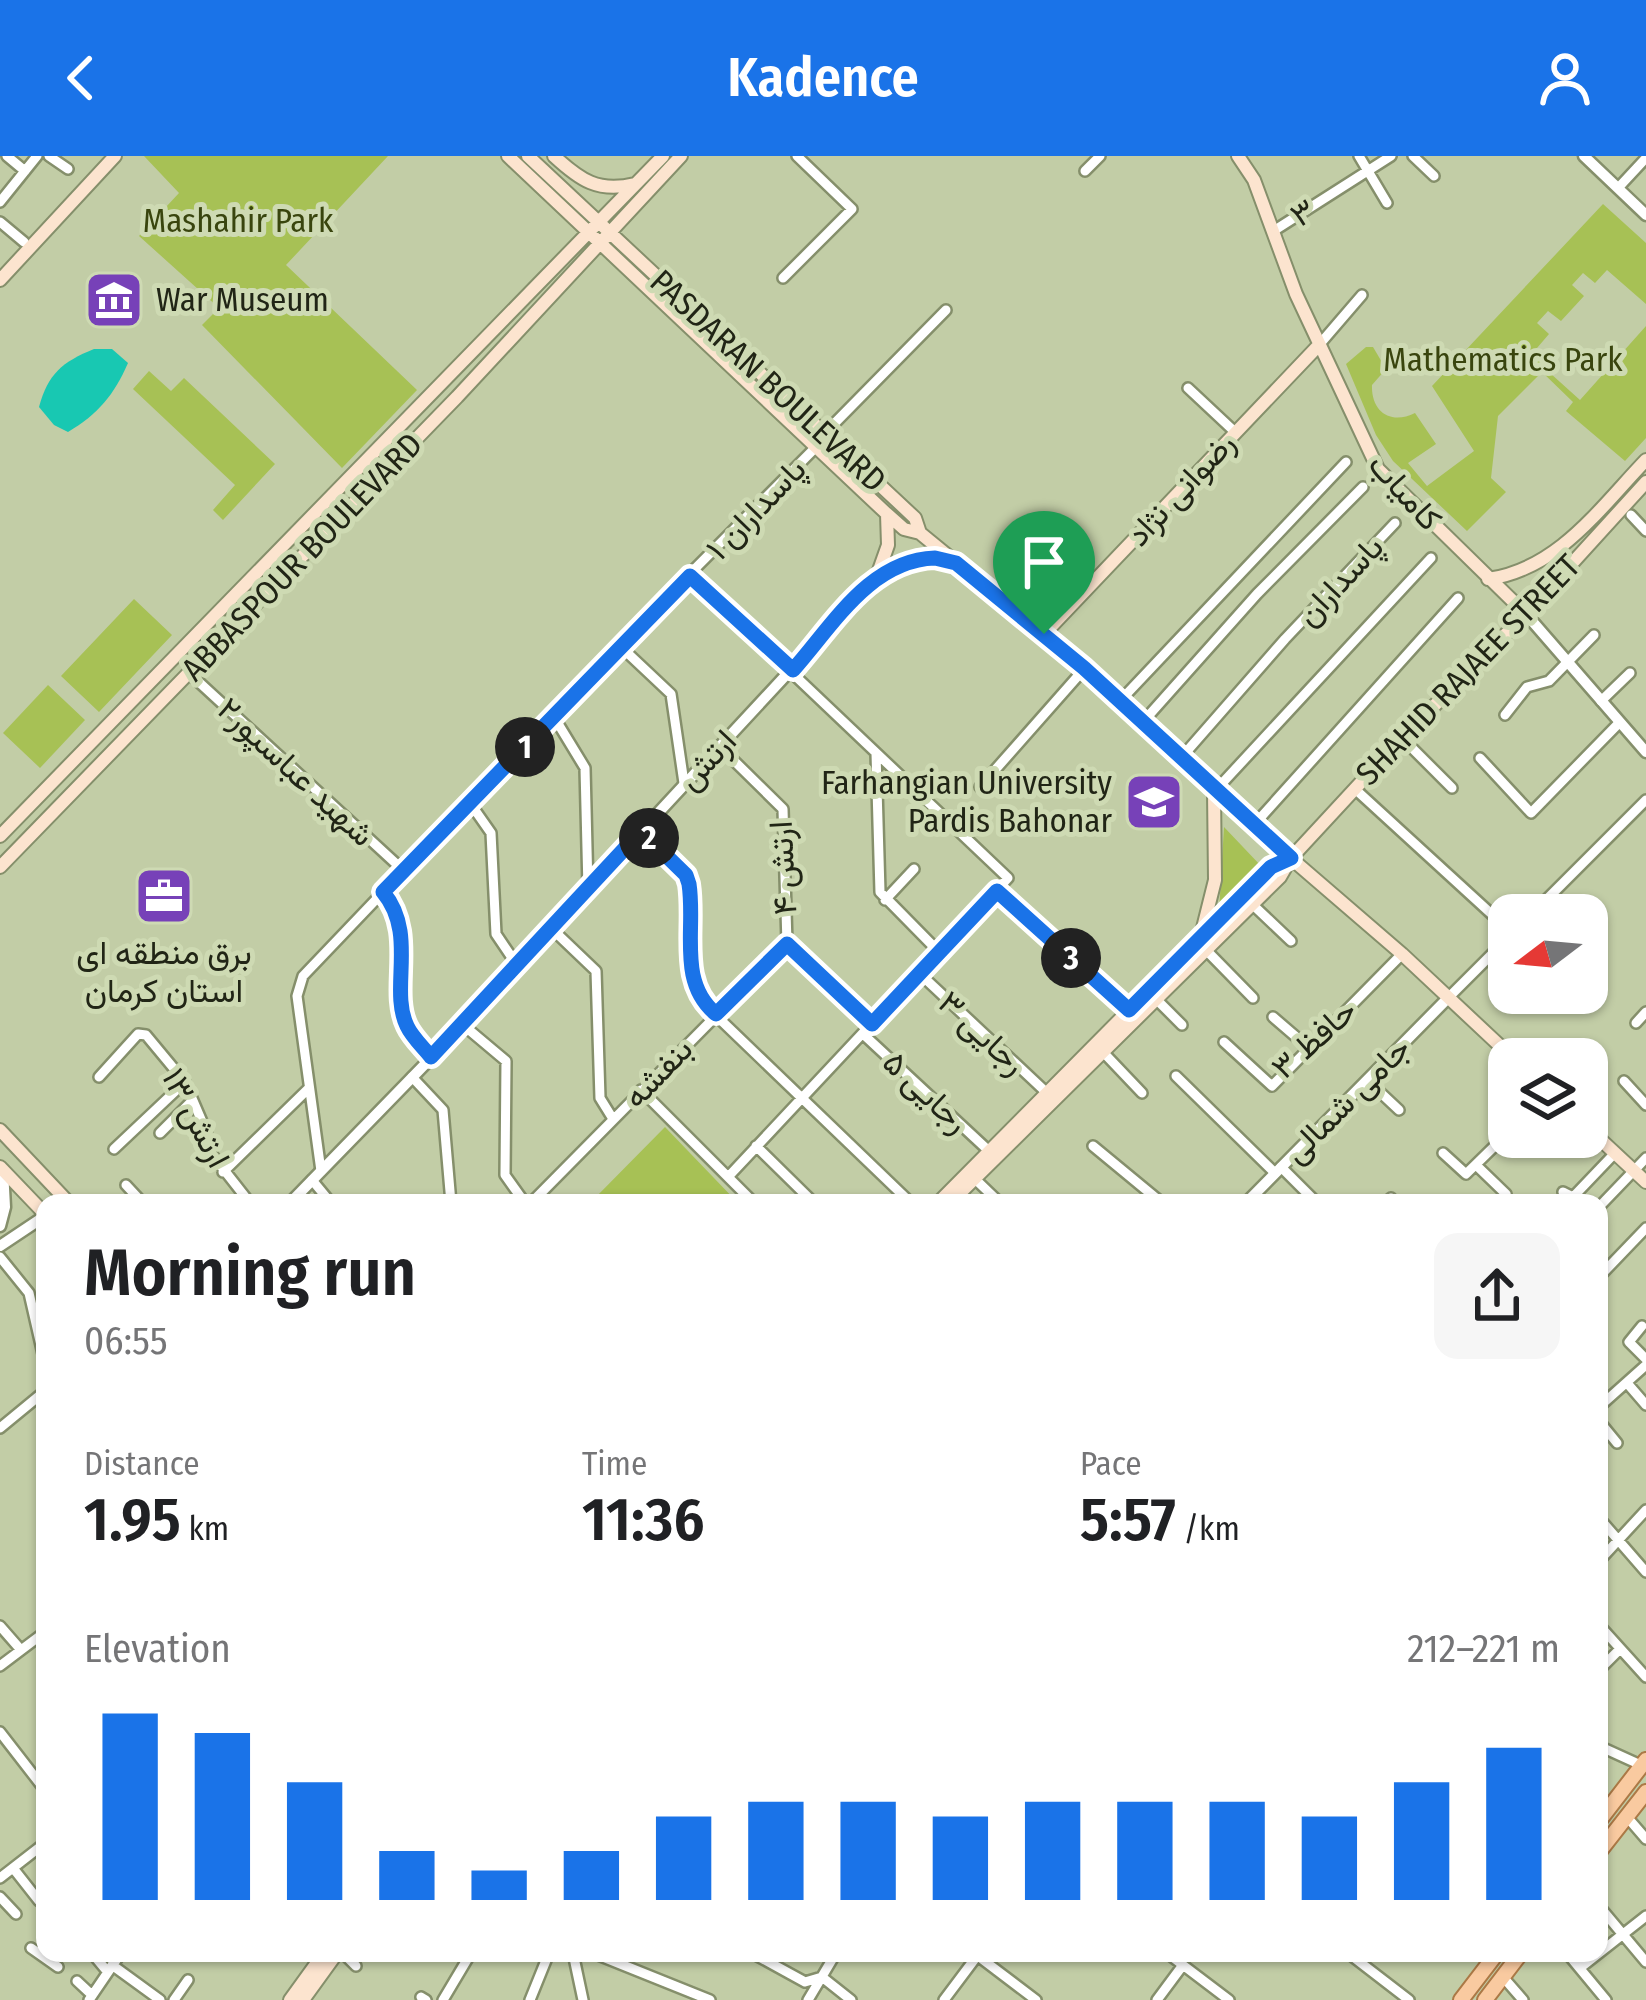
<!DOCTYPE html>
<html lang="en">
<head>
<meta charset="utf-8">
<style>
	:root { --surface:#fff; --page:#f6f6f6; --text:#202124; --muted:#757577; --accent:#1a73e8 }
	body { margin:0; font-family:"Fira Sans Condensed",Vazirmatn,sans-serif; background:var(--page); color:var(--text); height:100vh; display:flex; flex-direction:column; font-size:45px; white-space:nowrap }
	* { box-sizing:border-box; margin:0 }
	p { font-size:39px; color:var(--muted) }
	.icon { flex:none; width:66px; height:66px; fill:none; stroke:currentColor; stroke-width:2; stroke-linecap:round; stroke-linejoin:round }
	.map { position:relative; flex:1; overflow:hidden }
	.sheet { position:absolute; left:36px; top:1038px; width:1572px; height:768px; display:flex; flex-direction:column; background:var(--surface); border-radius:24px; box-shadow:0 3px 9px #0004 }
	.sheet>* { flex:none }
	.needle { width:78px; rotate:254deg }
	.tools { position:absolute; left:1488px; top:738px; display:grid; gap:24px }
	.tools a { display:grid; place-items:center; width:120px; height:120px; border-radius:24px; background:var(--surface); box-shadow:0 3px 9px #0004; font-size:60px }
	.pin { position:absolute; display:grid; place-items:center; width:102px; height:102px; color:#fff; margin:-123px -51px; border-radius:50% 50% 50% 0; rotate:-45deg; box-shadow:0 0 12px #0007 }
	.pin .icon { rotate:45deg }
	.km { position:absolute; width:60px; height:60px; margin:-30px; border-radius:50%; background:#222; color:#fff; font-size:33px; line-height:60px; text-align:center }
	.round { display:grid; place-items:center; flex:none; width:126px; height:126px; border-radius:24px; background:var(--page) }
	.summary { display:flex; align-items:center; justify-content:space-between; height:204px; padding:0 48px }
	h1 { font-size:66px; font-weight:600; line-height:90px }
	.figures { display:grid; grid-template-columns:repeat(3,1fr); gap:18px; height:204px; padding:12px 48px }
	.figures div { display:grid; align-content:center }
	.figures b { font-size:60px; font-weight:600 }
	.figures small { font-size:33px; font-weight:400 }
	.figures p { font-size:33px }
	.chart { height:336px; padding:24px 48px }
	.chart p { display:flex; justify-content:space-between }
	.chart svg { width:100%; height:216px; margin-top:12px; stroke:var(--accent); stroke-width:6 }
	header { display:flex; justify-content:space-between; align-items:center; height:156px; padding:0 48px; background:var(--accent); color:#fff; font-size:54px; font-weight:600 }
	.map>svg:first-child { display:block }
	.green { fill:#a7c155 }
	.water { fill:#18c8b2 }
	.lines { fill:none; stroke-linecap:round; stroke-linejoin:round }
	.minor-casing { stroke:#858f6b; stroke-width:14 }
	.tertiary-casing { stroke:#858f6b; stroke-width:15 }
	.secondary-casing { stroke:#858f6b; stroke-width:16 }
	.primary-casing { stroke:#ab7946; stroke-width:18 }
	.minor { stroke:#fff; stroke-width:9 }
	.tertiary { stroke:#fff; stroke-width:10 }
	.secondary { stroke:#fce4cf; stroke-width:12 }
	.primary { stroke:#f9caa0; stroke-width:14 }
	.route-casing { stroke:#fff; stroke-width:24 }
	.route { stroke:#1a73e8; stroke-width:15 }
	.labels { text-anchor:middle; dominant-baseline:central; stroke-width:10; stroke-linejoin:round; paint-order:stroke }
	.street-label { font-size:33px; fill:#212516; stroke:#cedab3 }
	.park-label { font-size:33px; fill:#39450e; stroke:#cedab3 }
	.poi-label { font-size:33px; fill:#212516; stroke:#cedab3; text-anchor:start }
</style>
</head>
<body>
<header><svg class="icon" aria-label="back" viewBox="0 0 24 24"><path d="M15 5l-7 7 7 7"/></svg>Kadence<svg class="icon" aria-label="person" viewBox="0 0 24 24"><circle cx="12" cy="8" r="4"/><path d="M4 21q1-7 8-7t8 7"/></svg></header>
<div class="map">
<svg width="1646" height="1844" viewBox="0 0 1646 1844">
	<rect width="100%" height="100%" fill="#c2cda6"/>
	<path class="green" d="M144 0H388L286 109 417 234 342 312 202 169 219 152 139 80 179 37Z
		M1603 48 1646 87V148L1607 114 1595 127 1583 117 1572 129 1584 140 1561 165 1548 155 1537 167 1549 178 1537 192 1556 210 1550 217 1580 244 1646 170V282L1625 305 1566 255 1573 246 1542 216 1498 260 1491 322 1506 336 1467 375 1393 305 1376 279 1346 208 1366 191H1373L1386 213 1372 229C1371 256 1391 269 1415 257L1436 288 1408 307 1427 330 1474 295 1432 230Z
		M149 215 171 235 184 222 275 308 223 364 213 354 235 329 133 233Z
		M134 443 172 479 99 556 61 520Z
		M48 529 85 564 40 612 3 577Z
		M1224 671 1262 711 1219 756Z
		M665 971 738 1047H590Z"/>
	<path class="water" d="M94 193H112L128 207C114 239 98 258 68 276L54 269 39 251C48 218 62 206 94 193Z"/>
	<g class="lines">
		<g class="minor-casing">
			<path id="minor" d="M7 0 25 15
				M49 0 68 13
				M1359 0 1387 47
				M1413 0 1434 20
				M1085 15 1100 0
				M1619 31 1646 2
				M0 46 37 0
				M0 66 24 86
				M1275 74 1391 0
				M783 122 852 53 797 0
				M1319 189 1362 139
				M1188 232 1235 276
				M825 277 946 154
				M1631 359 1646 375
				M690 420 1008 722 728 1021
				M619 489 671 538 684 627
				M189 517 403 714
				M1120 545 1346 306
				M1601 545 1630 517
				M1505 559 1527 531 1549 525 1594 479
				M554 561 585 612 588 733
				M1142 567 1257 438 1363 331
				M1402 582 1452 632
				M719 590 783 653 787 788
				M876 597 880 736 938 795
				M1480 602 1531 657 1619 567
				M1180 603 1285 483 1395 367
				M980 631 1085 512
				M1355 633 1509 774
				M1214 636 1431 402
				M470 647 491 677 496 778 517 809
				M1253 670 1458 442
				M641 675 686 719 690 728 692 825 703 847 911 1047
				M997 735 1129 854
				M383 736C417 779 389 833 407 870 413 881 424 891 432 901
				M885 744 914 713
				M1252 748 1291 785
				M1531 759 1646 644
				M551 772 596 815 600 942 613 963
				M787 788 871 868
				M1206 794 1253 842
				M918 816 1047 937
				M1576 837 1579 839
				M1448 842 1509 781
				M1156 843 1182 869
				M1273 861 1309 892
				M1636 867 1646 856
				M462 868 506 905 505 1019 525 1047
				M863 878 989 995
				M1224 886 1272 930 1402 798
				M1103 896 1142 937
				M1176 920 1275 1017
				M99 921 138 878 146 879 185 926 206 975 210 996 250 1047
				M412 921 443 954 451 1047
				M1367 924 1399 954
				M1624 925 1646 949
				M641 934 754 1047
				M160 977 192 945
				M1548 981 1551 984
				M756 990 814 1047
				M1093 990 1162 1047
				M114 993 185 926
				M1443 997 1466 1018 1509 976
				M1476 1009 1506 1038 1498 1047
				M1281 1011 1317 1047
				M321 1015 297 840 303 820 619 489 816 291
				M223 1016 308 933
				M974 1022 1000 1047
				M312 1024 331 1047
				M126 1029 139 1043 134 1047
				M1563 1036 1573 1041 1615 997
				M531 1047 787 788
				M1386 1047 1391 1042
				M1599 1051 1646 1002
				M0 1101 29 1137 45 1207
				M1599 1121 1646 1072
				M1642 1170 1629 1186 1646 1203
				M1627 1227 1646 1249
				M1599 1251 1646 1209
				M1599 1265 1617 1287
				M0 1272 45 1235
				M1599 1362 1646 1416
				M1599 1405 1646 1354
				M1599 1469 1646 1521
				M0 1470 21 1494
				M0 1510 45 1476
				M1599 1514 1620 1493
				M0 1576 45 1634
				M1599 1590 1643 1610
				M1627 1661 1646 1683
				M13 1712 39 1745
				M0 1722 45 1687
				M0 1741 16 1758
				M1599 1750 1646 1806
				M31 1792 58 1811
				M92 1797 107 1815
				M343 1797 356 1810
				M573 1797 583 1844
				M593 1797 710 1844
				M752 1797 805 1826 822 1821 851 1844
				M974 1797 1036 1844
				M1167 1797 1229 1844
				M1348 1797 1409 1844
				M1567 1797 1606 1844
				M112 1809 160 1844
				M1580 1812 1646 1760
				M1503 1821 1523 1844
				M77 1825 92 1839
				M421 1841 426 1844
				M89 1844 121 1797
				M174 1844 188 1824
				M443 1844 471 1797
				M530 1844 549 1797
				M808 1844 836 1797
				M944 1844 977 1800
				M1157 1844 1183 1809"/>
		</g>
		<g class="tertiary-casing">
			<path id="tertiary" d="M1584 0 1646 59
				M1526 458 1646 596
				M290 1047 432 901 876 422
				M1246 1047 1448 842
				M0 1070 5 1051 3 1014
				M0 1090 45 1060"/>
		</g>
		<g class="secondary-casing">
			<path id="secondary" d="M508 0 886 357 904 373 920 377 1085 512 1214 636 1402 798 1514 903
				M528 0 915 362 920 377
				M554 0C580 24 598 37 635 28
				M1238 0 1254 24 1296 138 1378 313 1526 458
				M0 124 115 0
				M877 420 888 389 887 358
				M876 422C903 406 922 399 953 407
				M1488 423C1558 413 1599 353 1646 304
				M1044 478 1319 189
				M0 680 663 0
				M0 711 457 241 681 0
				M1202 776 1215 724 1214 636
				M1587 971 1646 1026
				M0 974 69 1047
				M0 1011 45 1058
				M938 1047 1271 711 1289 703
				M950 1047 1280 721 1291 702 1402 582 1526 458 1646 326
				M290 1844 324 1797
				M303 1844 337 1797"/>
		</g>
		<g class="primary-casing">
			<path id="primary" d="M1599 1665 1646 1604
				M1599 1696 1646 1636
				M1461 1844 1497 1797
				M1485 1844 1521 1797"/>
		</g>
		<use href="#minor" class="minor"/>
		<use href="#tertiary" class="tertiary"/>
		<use href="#secondary" class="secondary"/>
		<use href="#primary" class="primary"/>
	</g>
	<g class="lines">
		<g class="route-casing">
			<path id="route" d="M935 402 956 407 1084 512 1291 702 1271 711 1129 854 997 735 872 868 787 788 716 858C677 826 696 773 689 728L686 719 641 675 431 901C423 891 412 881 407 870 389 833 418 778 383 736L690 420 793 514C833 469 870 404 935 402Z"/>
		</g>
		<use href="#route" class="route"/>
	</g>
	<defs>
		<g id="museum-square" transform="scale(3)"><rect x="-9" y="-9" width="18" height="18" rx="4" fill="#7741b8" stroke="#cedab3"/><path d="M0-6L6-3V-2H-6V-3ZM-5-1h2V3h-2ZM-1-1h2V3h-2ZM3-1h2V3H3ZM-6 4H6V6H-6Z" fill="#fff"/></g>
		<g id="university-square" transform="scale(3)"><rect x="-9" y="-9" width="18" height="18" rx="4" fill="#7741b8" stroke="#cedab3"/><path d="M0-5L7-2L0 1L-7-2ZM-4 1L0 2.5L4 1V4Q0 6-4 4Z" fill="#fff"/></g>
		<g id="office-square" transform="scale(3)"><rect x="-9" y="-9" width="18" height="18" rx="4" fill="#7741b8" stroke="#cedab3"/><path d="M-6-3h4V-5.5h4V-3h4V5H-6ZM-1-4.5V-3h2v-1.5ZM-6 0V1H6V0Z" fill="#fff"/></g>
	</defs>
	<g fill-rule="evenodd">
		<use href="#museum-square" x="114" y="144"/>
		<use href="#university-square" x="1154" y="646"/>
		<use href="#office-square" x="164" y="740"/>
	</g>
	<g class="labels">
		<g class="street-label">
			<text transform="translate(1303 57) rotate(-32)">۳</text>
			<text transform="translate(768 225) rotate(43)">PASDARAN BOULEVARD</text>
			<text transform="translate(1181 333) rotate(-47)">رضوانی نژاد</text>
			<text transform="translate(1405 336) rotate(48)">کامیاب</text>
			<text transform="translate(756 353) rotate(-46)">پاسداران ۱</text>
			<text transform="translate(302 401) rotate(-46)">ABBASPOUR BOULEVARD</text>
			<text transform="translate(1340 425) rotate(-47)">پاسداران</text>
			<text transform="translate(1468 514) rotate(-46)">SHAHID RAJAEE STREET</text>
			<text transform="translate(707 604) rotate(-47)">ارتش</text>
			<text transform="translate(296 616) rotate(43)">شهید عباسپور۲</text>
			<text transform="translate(783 712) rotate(-93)">ارتش ۴</text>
			<text transform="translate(982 877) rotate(43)">رجایی ۳</text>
			<text transform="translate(1314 883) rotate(-42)">حافظ ۳</text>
			<text transform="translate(658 917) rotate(-46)">بنفشه</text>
			<text transform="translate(926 936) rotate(43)">رجایی ۵</text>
			<text transform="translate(1347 944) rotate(-45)">جامی شمالی</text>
			<text transform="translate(196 962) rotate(62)">ارتش ۱۳</text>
		</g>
		<g class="park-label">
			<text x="238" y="65">Mashahir Park</text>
			<text x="1503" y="204">Mathematics Park</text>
		</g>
		<g class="poi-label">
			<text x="156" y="144">War Museum</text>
			<text x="1112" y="627" text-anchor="end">Farhangian University<tspan x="1112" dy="38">Pardis Bahonar</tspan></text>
			<text x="164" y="797" text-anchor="middle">برق منطقه ای<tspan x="164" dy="38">استان کرمان</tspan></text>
		</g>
	</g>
</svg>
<div class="tools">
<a><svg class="needle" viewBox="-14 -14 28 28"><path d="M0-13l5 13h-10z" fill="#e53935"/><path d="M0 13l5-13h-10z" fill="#757577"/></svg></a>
<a><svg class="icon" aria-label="layers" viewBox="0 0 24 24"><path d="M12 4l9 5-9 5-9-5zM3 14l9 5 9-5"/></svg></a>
</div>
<div class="pin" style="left:1044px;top:478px;background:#1e9e55"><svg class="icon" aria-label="arrive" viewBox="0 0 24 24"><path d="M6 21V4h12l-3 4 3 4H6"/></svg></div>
<b class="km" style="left:525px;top:591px">1</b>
<b class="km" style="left:649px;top:682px">2</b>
<b class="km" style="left:1071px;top:802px">3</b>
<section class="sheet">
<div class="summary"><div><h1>Morning run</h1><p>06:55</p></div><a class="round"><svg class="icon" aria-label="share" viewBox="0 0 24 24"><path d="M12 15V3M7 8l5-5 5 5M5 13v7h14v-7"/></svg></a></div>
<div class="figures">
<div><p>Distance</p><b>1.95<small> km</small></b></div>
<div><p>Time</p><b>11:36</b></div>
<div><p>Pace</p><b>5:57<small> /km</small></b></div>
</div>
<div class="chart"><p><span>Elevation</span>212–221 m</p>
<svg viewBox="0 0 160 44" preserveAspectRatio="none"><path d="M5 44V6M15 44V10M25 44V20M35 44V34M45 44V38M55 44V34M65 44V27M75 44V24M85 44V24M95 44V27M105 44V24M115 44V24M125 44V24M135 44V27M145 44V20M155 44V13"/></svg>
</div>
</section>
</div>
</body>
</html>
